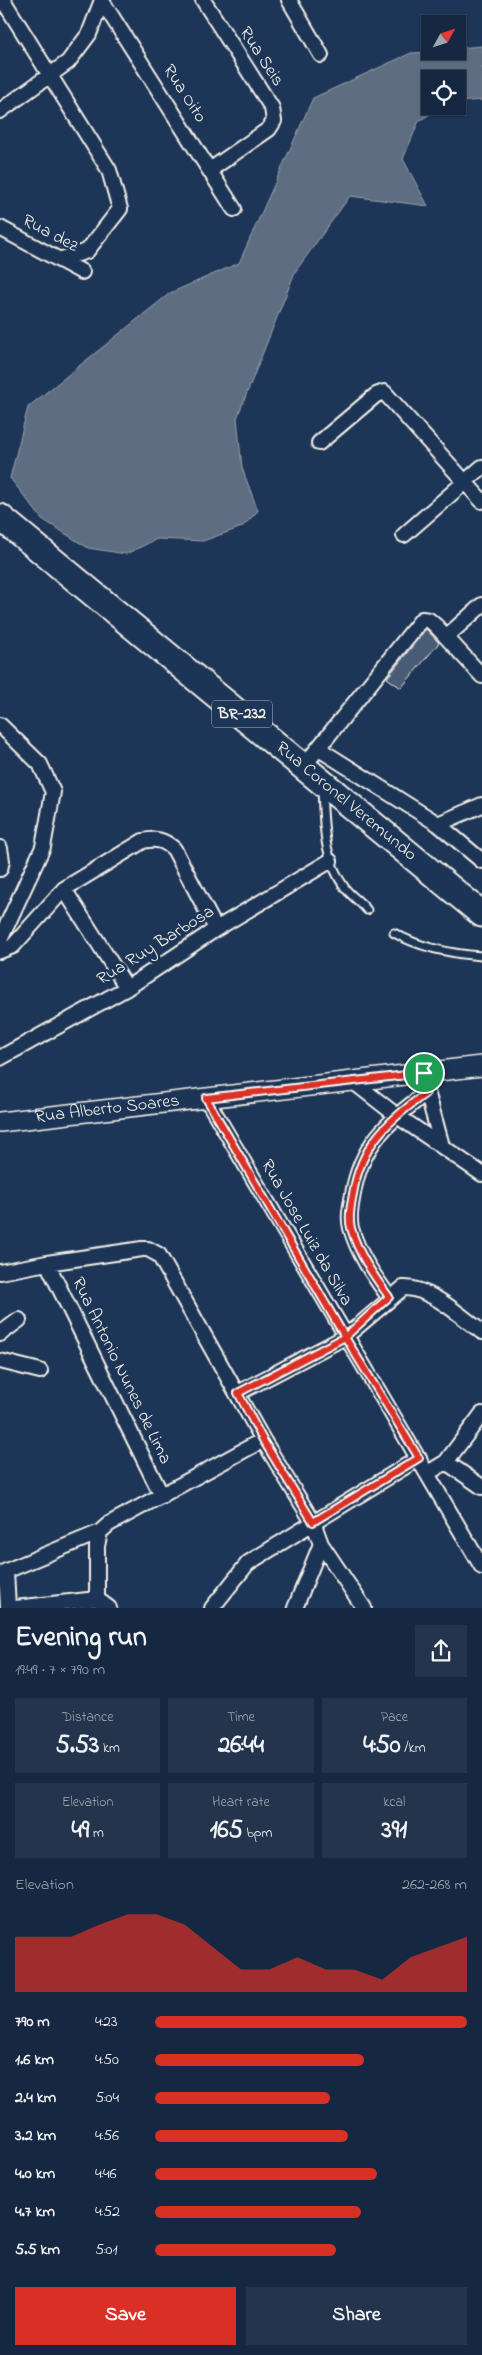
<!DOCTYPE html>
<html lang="en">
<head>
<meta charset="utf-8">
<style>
	:root { --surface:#162841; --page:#23344c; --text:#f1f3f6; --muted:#9ea6b1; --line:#35445a; --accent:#d93025 }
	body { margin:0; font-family:"Indie Flower",sans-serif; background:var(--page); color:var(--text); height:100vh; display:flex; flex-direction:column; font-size:19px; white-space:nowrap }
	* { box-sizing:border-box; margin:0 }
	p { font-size:16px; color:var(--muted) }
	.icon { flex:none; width:28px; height:28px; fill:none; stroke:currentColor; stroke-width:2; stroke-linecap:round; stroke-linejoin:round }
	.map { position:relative; height:1608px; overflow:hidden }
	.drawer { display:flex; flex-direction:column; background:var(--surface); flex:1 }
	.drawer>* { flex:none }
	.needle { width:32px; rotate:50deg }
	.fabs { position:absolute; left:421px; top:15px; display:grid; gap:10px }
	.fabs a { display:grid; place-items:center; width:45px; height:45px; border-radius:0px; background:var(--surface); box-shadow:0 1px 4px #0004,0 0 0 1px var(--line); font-size:25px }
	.pin { position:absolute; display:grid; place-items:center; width:42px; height:42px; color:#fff; margin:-21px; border:2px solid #fff; border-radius:50%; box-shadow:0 1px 5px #0007 }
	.round { display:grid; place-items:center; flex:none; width:52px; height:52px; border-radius:0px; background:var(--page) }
	.head { display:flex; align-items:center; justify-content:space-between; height:85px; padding:0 15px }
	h1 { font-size:28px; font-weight:800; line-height:38px }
	.figures { display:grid; grid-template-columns:repeat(3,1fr); gap:8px; height:85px; padding:5px 15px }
	.figures div { display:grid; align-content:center; border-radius:0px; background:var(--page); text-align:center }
	.figures b { font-size:25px; font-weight:800 }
	.figures small { font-size:14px; font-weight:400 }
	.figures p { font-size:14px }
	.chart { height:140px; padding:10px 15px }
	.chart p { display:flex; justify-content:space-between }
	.chart svg { width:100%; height:90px; margin-top:5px; fill:var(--accent); opacity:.7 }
	.primary-button { display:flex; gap:10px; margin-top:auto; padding:10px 15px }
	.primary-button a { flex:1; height:58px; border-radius:0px; background:var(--accent); color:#fff; font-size:20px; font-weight:800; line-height:58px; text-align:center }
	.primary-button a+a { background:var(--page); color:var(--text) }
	ul { padding:0 15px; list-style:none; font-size:16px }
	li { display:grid; grid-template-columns:80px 60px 1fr; align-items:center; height:38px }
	li i { height:12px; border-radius:6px; background:var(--accent) }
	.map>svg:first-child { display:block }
	.water { fill:#5e6d82; stroke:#9aa2ab }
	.building { fill:#485b74; stroke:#f4f1e8 }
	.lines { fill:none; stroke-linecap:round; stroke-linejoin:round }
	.lane-casing { stroke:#f4f1e8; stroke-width:11 }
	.street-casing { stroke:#f4f1e8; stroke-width:18 }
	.secondary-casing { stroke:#f4f1e8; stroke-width:22 }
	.highway-casing { stroke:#f4f1e8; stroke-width:29 }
	.lane { stroke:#1d3557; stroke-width:7 }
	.street { stroke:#1d3557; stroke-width:14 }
	.secondary { stroke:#1d3557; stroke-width:19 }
	.highway { stroke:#1d3557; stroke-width:25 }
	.route-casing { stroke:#fff; stroke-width:10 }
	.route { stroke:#d93025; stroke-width:6 }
	.labels { text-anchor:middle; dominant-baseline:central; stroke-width:5; stroke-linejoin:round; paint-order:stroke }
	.shield { fill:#1d3557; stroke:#b4b9bc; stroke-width:1 }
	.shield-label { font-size:16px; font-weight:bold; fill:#f4f1e8 }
	.street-label { font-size:18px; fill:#f4f1e8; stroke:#1d3557 }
</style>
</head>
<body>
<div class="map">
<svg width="482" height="1608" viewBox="0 0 482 1608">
	<rect width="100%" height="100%" fill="#1d3557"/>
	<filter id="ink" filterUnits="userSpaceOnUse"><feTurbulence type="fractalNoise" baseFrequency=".02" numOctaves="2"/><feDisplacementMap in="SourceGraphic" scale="10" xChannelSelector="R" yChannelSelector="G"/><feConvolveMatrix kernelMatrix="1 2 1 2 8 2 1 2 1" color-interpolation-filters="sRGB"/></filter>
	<g filter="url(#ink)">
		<path class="water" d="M482 46V100L458 102V79H430V106H443L419 121 403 159 428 206 350 196 295 272 237 418 242 468 258 511 242 527 203 541 157 539 126 554 88 548 42 519 10 478 28 407 170 293 239 263 313 98 411 53 458 51V48Z"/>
		<path class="building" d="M426 629 439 643 401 688 387 678Z"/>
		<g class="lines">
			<g class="lane-casing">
				<path id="lane" d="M322 790C324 825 323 858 345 888 351 896 361 902 367 910
					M394 933C421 948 452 954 482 956"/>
			</g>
			<g class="street-casing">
				<path id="street" d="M3 0 109 170 120 209 87 251 59 260
					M203 0 272 108 274 121 269 129 210 170
					M289 0 321 55
					M102 1 234 209
					M0 111 68 62 89 34 102 0
					M0 228 82 272
					M319 443 376 395 384 392 482 501
					M404 535 482 467
					M446 637 482 605
					M0 725 40 764 53 792 43 847 0 940
					M319 749 438 824 482 861
					M304 766 422 619 429 620 436 626 482 676
					M438 824 482 805
					M0 848 2 861 0 869
					M64 889 127 988
					M0 951 13 946 64 889 143 841C156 838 164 840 174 849L216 929
					M0 1058 127 988 216 929 330 861
					M351 1080 396 1115 482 1174
					M425 1084 442 1146
					M206 1098 482 1567
					M47 1263 162 1496
					M0 1272 47 1263 142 1249H148L159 1255 263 1440 313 1522 321 1544 364 1608
					M389 1297C374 1276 358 1254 351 1228 348 1217 351 1205 353 1194 361 1144 388 1122 426 1093
					M0 1334 19 1320
					M0 1361 40 1371
					M238 1393 345 1337 403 1288C428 1286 462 1317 482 1332
					M446 1462 482 1487
					M428 1473 446 1462 482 1414
					M97 1599V1546L100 1532 109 1524 263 1440
					M8 1608 6 1571 100 1532
					M15 1608 97 1599 109 1608
					M212 1608 248 1563 419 1458
					M295 1608 321 1544"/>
			</g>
			<g class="secondary-casing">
				<g id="secondary">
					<path id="s1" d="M0 1122 482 1066"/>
				</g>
			</g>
			<g class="highway-casing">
				<g id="highway">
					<path id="s2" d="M0 517 482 914"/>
				</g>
			</g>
			<use href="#lane" class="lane"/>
			<use href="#street" class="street"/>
			<use href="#secondary" class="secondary"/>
			<use href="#highway" class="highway"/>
		</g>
	</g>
	<g class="lines" filter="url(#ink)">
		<g class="route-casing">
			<path id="route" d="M424 1073 206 1098 345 1337 419 1458 313 1522 263 1440 238 1393 345 1337 389 1297C374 1276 358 1254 351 1228 348 1217 351 1205 353 1194 361 1144 388 1121 426 1093L424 1073"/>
		</g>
		<use href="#route" class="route"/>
	</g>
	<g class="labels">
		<rect class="shield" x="212" y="700.5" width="60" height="27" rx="4"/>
		<g class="shield-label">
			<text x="242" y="714">BR-232</text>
		</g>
		<g class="street-label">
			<text transform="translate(261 57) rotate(57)">Rua Seis</text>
			<text transform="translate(184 94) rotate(57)">Rua Oito</text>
			<text transform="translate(50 234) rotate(28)">Rua dez</text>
			<text stroke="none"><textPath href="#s2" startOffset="448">Rua Coronel Veremundo</textPath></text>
			<text transform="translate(156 946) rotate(-32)">Rua Ruy Barbosa</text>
			<text stroke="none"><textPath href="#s1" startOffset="108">Rua Alberto Soares</textPath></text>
			<text transform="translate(306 1233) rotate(60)">Rua Jose Luiz da Silva</text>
			<text transform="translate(121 1371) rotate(64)">Rua Antonio Nunes de Lima</text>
		</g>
	</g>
</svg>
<div class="fabs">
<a><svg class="needle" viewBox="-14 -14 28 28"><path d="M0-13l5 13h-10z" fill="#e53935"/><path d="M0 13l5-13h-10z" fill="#9ea6b1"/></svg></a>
<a><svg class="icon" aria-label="locate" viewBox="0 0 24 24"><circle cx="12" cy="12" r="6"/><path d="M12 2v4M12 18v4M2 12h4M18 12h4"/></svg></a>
</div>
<div class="pin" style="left:424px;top:1073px;background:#1e9e55"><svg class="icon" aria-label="arrive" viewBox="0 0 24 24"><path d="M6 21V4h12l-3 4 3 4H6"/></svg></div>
</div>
<section class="drawer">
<div class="head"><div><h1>Evening run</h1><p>19:49 · 7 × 790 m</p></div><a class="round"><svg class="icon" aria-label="share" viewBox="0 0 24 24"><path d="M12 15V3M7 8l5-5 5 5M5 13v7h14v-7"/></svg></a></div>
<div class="figures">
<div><p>Distance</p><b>5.53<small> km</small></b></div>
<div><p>Time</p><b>26:44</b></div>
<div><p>Pace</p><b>4:50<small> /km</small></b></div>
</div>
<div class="figures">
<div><p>Elevation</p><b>49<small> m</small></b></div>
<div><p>Heart rate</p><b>165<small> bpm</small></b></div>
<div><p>kcal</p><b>391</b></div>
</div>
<div class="chart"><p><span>Elevation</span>262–268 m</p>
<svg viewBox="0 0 160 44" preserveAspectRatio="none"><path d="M0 44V17L10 17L20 17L30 11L40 6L50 6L60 11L70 22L80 33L90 33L100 27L110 33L120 33L130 38L140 27L150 22L160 17V44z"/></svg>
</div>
<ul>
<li><b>790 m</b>4:23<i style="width:100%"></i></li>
<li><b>1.6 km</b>4:50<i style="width:67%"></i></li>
<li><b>2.4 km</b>5:04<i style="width:56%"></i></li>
<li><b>3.2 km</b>4:56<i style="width:62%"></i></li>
<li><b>4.0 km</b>4:46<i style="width:71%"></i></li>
<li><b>4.7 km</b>4:52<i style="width:66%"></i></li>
<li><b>5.5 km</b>5:01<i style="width:58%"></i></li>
</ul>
<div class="primary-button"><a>Save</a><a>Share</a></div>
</section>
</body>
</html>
